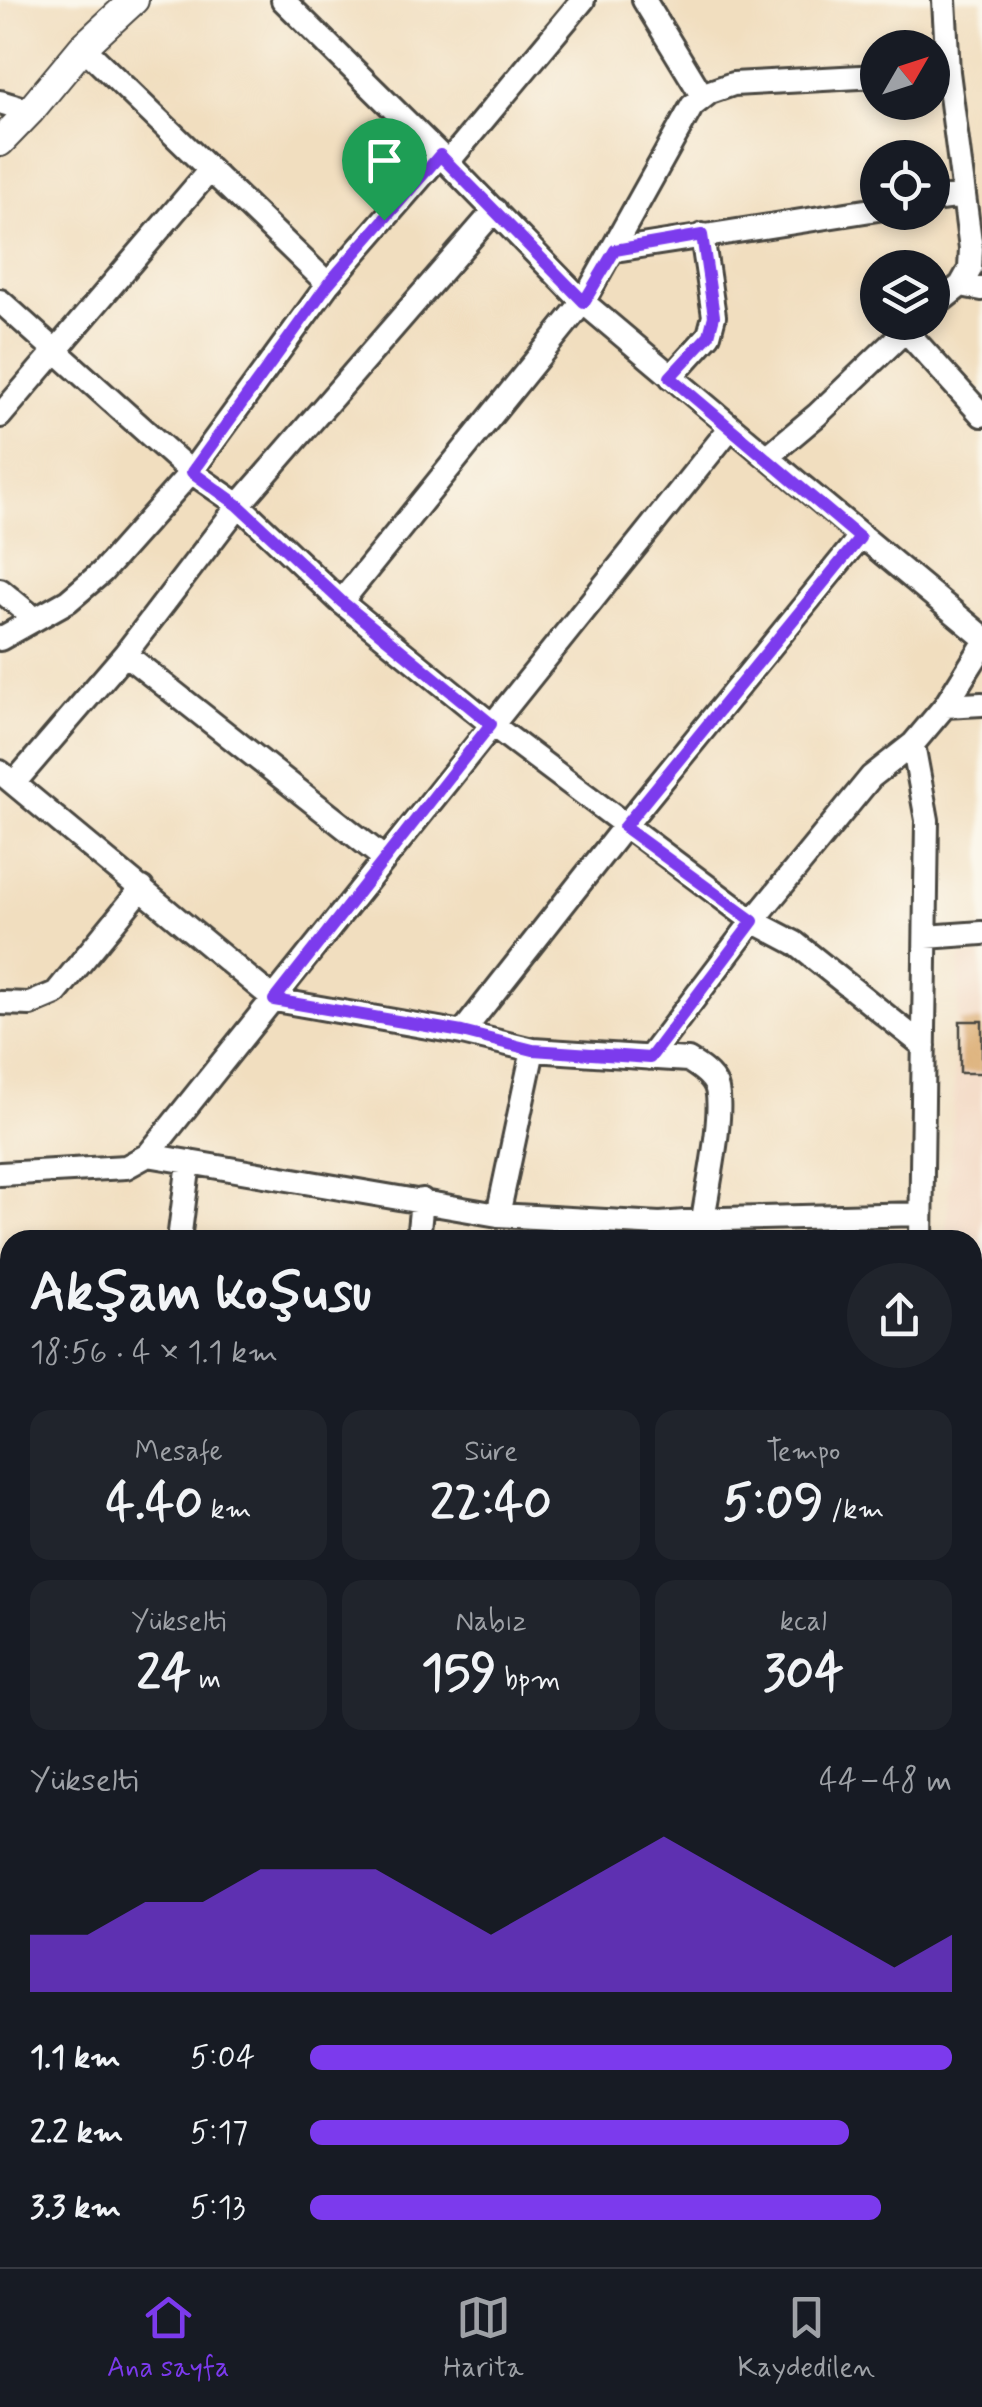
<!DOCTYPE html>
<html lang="tr">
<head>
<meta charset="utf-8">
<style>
	:root { --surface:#171b24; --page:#20242c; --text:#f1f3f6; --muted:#9ea1a6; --line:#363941; --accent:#7c3aed }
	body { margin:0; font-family:Mynerve,sans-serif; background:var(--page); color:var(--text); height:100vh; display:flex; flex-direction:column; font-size:38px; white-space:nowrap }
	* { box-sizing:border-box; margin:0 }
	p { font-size:32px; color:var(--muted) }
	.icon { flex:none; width:55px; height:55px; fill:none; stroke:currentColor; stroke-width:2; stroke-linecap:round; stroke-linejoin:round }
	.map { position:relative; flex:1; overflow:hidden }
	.details { position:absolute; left:0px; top:1230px; width:982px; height:1038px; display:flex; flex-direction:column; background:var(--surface); border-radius:30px 30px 0 0; box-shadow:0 5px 15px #0003 }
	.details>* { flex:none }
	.needle { width:65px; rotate:51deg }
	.fabs { position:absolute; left:860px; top:30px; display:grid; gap:20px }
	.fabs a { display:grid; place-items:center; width:90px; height:90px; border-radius:50%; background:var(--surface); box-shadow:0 5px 15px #0003; font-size:50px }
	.pin { position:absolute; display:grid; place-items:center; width:85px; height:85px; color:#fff; margin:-102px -42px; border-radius:50% 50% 50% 0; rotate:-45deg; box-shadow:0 0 10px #0007 }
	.pin .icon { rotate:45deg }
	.round { display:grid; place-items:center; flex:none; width:105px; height:105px; border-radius:52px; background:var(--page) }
	.overview { display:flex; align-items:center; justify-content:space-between; height:170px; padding:0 30px }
	h1 { font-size:55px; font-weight:800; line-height:75px }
	.stats { display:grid; grid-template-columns:repeat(3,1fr); gap:15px; height:170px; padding:10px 30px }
	.stats div { display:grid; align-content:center; border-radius:20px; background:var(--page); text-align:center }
	.stats b { font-size:50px; font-weight:800 }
	.stats small { font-size:28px; font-weight:400 }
	.stats p { font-size:28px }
	.chart { height:280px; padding:20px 30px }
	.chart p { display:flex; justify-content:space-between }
	.chart svg { width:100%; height:180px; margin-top:10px; fill:var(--accent); opacity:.7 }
	ul { padding:0 30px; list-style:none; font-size:32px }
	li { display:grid; grid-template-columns:160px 120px 1fr; align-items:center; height:75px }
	li i { height:25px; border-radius:12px; background:var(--accent) }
	.tab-bar { display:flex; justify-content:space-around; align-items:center; height:140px; border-top:2px solid var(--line); background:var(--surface); font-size:28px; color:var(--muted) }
	.tab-bar a { display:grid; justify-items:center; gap:5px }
	.tab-bar .on { color:var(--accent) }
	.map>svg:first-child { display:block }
	.built { fill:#f2d4be }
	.green { fill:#8ce1a4; stroke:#5c8668; stroke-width:2.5 }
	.building { fill:#d7a262 }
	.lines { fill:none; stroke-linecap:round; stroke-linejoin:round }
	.minor-casing { stroke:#494641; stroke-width:28 }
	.major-casing { stroke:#494641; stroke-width:32 }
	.path { stroke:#494641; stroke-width:4; stroke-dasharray:2.5 8; stroke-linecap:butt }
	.minor { stroke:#fff; stroke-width:22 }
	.major { stroke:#fff; stroke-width:28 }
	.route-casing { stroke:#fff; stroke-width:20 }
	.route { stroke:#7c3aed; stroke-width:12 }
</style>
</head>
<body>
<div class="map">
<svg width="982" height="2267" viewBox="0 0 982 2267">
	<rect width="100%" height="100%" fill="#fbf7ec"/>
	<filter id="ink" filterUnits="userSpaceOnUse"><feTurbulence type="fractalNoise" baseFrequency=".01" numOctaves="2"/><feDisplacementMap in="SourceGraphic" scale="20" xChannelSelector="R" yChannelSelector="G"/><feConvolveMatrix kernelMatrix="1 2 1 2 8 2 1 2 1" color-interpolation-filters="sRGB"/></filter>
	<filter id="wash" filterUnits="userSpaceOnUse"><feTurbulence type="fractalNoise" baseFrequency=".0048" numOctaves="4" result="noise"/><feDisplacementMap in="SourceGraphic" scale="40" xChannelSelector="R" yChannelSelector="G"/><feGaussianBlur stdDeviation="2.25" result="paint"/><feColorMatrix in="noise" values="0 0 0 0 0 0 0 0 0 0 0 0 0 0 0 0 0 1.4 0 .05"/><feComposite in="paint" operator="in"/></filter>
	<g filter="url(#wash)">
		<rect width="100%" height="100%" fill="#f1debf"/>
		<path class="built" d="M982 956V1287L973 1289 972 1240H947L960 957Z"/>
		<path class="green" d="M0 1861 10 1865V2258H229L228 2267H0Z"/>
		<g id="blocks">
			<path class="building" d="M960 1021H982V1073H960Z"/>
		</g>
	</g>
	<g filter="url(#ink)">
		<use href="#blocks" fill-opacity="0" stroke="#494641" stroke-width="2.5"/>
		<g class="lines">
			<g class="minor-casing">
				<path id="minor" d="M283 0 440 155 583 302 767 457 817 415 914 322
					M644 0 703 97
					M944 0 948 72 971 249 970 269 961 285
					M83 47 328 284
					M0 102 30 111
					M448 162 583 0
					M932 200 964 196
					M615 250 878 209
					M0 301 191 472 239 505 341 602 491 724 753 921 795 943 924 1046
					M932 308 961 285 982 289
					M905 330 982 415
					M671 377 709 335 714 316 702 235
					M0 416 210 170
					M767 457 982 636
					M0 590 34 618
					M341 602 583 302 692 106 710 92 733 84 878 76
					M0 639 68 601 102 572 191 472 328 284 440 155
					M125 654 385 859
					M945 706 982 704
					M0 772 275 1000 462 1033 533 1050 688 1060C698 1066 711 1074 716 1086 725 1110 707 1191 703 1220
					M14 783 125 654 239 505 495 210
					M926 937 982 933
					M0 1003 30 1004 56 993 142 888
					M462 1033 624 827 860 537
					M649 1058 753 921 871 777 913 744
					M148 1155 498 1215 660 1224 722 1219 921 1214
					M0 1174 126 1167 148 1155 731 427
					M498 1215 533 1050
					M179 1240 189 1162
					M418 1240 422 1200
					M921 1240 927 820 913 744 945 706 982 647
					M0 1285 10 1287
					M972 1309 982 1307
					M0 1426 10 1429
					M0 1559 10 1527
					M0 1861 8 1846
					M0 2097 10 2103
					M972 2237 982 2239
					M617 2258 642 2267
					M193 2267 194 2258
					M228 2267 230 2258
					M370 2267 371 2258
					M504 2267V2258"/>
			</g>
			<g class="major-casing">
				<path id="major" d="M0 142 30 111 83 47 134 0"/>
			</g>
			<path class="path" d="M30 2267 37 2258"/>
			<use href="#minor" class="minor"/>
			<use href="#major" class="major"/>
		</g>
	</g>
	<g class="lines" filter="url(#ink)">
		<g class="route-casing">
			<path id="route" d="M440 155 584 302 615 250 702 235 714 316 709 335 670 377 860 538 624 827 753 921 650 1058 533 1050 462 1032 274 1000 491 724 342 602 238 505 192 472 328 284Z"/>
		</g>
		<use href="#route" class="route"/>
	</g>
</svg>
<div class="fabs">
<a><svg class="needle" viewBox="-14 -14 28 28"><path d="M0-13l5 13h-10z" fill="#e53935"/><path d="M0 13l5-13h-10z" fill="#9ea1a6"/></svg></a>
<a><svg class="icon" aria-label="locate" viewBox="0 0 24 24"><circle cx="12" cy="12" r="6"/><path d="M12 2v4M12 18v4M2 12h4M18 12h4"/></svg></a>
<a><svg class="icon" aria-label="layers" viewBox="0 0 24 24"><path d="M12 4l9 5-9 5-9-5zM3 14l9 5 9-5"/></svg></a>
</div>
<div class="pin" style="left:384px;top:220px;background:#1e9e55"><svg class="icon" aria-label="arrive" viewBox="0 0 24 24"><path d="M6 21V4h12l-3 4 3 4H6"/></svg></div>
<section class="details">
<div class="overview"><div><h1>Akşam koşusu</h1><p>18:56 · 4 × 1.1 km</p></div><a class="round"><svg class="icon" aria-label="share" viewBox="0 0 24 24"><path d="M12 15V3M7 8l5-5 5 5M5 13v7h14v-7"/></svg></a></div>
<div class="stats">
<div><p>Mesafe</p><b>4.40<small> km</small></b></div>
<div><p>Süre</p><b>22:40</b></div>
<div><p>Tempo</p><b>5:09<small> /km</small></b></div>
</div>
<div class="stats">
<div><p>Yükselti</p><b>24<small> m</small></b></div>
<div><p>Nabız</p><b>159<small> bpm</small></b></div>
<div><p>kcal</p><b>304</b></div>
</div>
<div class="chart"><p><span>Yükselti</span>44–48 m</p>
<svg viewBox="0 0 160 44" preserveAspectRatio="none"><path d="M0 44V30L10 30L20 22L30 22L40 14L50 14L60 14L70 22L80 30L90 22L100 14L110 6L120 14L130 22L140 30L150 38L160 30V44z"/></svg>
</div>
<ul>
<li><b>1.1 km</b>5:04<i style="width:100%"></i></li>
<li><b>2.2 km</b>5:17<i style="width:84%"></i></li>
<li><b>3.3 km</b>5:13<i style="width:89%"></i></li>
</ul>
</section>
</div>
<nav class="tab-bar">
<a class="on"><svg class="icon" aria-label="home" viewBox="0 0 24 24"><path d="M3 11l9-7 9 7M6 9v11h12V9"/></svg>Ana sayfa</a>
<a><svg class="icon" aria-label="map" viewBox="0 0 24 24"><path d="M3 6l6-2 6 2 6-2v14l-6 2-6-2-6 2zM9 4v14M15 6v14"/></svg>Harita</a>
<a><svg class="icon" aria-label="saved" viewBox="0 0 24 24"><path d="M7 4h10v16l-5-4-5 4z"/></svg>Kaydedilen</a>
</nav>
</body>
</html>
